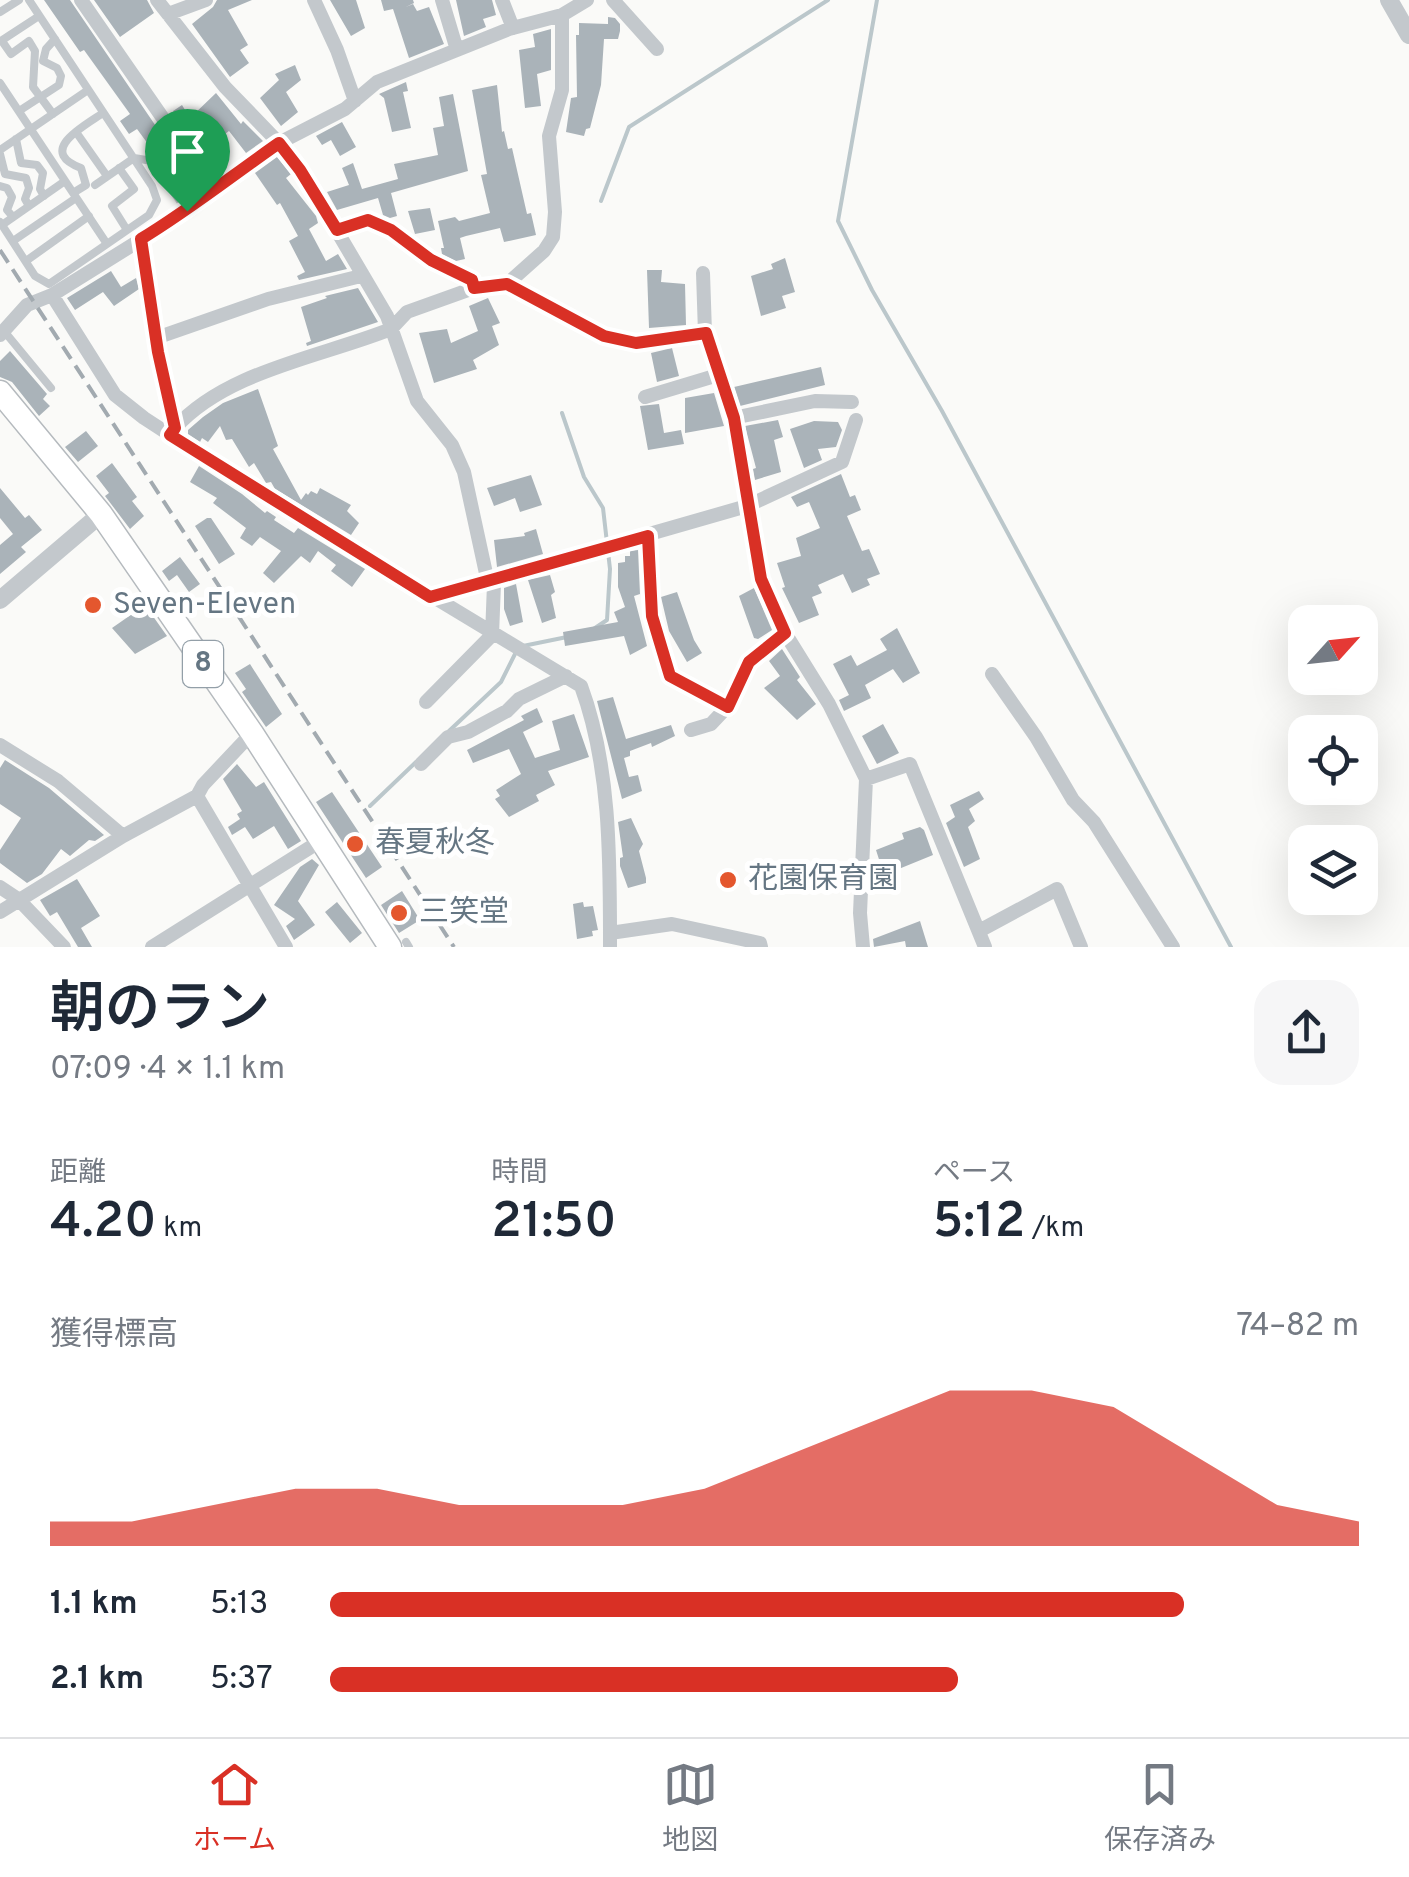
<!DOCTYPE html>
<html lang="ja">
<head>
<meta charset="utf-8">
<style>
	:root { --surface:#fff; --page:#f6f6f7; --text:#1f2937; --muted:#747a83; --line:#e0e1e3; --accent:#d93025 }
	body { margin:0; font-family:Overpass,"Noto Sans JP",sans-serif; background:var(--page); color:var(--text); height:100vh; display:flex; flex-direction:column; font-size:38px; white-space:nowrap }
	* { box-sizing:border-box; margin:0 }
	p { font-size:32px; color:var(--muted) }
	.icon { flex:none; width:55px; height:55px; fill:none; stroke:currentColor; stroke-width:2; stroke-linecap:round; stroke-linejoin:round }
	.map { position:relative; height:947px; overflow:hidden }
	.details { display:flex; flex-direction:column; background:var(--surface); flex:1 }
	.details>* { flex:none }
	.needle { width:65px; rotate:63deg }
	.fabs { position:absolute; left:1288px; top:605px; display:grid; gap:20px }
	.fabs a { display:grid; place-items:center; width:90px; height:90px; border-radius:20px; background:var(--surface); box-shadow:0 10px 40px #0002; font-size:50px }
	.pin { position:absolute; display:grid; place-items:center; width:85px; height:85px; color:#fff; margin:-102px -42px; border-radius:50% 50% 50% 0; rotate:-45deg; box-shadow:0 0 10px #0007 }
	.pin .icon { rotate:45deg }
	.round { display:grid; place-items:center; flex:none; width:105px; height:105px; border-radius:30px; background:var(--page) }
	.head { display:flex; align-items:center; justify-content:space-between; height:170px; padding:0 50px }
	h1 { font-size:55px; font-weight:600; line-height:75px }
	.figures { display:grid; grid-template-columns:repeat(3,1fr); gap:15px; height:170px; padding:10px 50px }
	.figures div { display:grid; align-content:center }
	.figures b { font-size:50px; font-weight:600 }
	.figures small { font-size:28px; font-weight:400 }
	.figures p { font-size:28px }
	.chart { height:280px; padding:20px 50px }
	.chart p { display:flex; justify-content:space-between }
	.chart svg { width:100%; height:180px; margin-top:10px; fill:var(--accent); opacity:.7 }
	ul { padding:0 50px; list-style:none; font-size:32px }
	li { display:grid; grid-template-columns:160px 120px 1fr; align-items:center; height:75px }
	li i { height:25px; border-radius:12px; background:var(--accent) }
	.dock { display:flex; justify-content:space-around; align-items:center; height:140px; border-top:2px solid var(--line); background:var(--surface); font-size:28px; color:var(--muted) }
	.dock a { display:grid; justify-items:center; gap:5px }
	.dock .selected { color:var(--accent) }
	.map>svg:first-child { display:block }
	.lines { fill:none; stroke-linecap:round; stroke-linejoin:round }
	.stream { stroke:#bbc7cb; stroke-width:4 }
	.building { fill:#aab3b9 }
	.primary-casing { stroke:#b5babe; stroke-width:25 }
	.service { stroke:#c3c8cc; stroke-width:8 }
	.minor { stroke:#c3c8cc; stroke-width:14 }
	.tertiary { stroke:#c3c8cc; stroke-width:18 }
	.primary { stroke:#fff; stroke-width:22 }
	.rail { stroke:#a2aab0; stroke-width:4; stroke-dasharray:15 8; stroke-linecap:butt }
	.route-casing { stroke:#fff; stroke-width:20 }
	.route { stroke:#d93025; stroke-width:12 }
	.poi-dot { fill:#e4572e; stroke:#fff; stroke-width:4 }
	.labels { text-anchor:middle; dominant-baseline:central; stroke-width:10; stroke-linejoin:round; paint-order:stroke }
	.shield { fill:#fff; stroke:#939fa8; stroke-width:2.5 }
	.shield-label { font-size:28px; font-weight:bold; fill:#657683 }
	.poi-label { font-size:30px; fill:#657683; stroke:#fff; text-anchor:start }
</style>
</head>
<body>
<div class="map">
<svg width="1409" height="947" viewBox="0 0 1409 947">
	<rect width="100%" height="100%" fill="#fafaf8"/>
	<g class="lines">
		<path class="stream" d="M877 0 838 221 872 290 942 411 1231 947
			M601 201 629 127 828 0
			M562 413 584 477 603 508 610 569 607 620 595 628
			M523 646 567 637
			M449 731 501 682 516 652
			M370 806 416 762"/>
	</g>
	<path class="building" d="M44 0H70L198 188 187 197 137 129 129 134 120 121 130 114 84 50 80 52Z
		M94 0H147L154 13 120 37Z
		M217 0H252L228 10 248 45 240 50 249 63 230 77 192 24 213 7Z
		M330 0H356L365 28 351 36Z
		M381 0H413L414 3 406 7 413 4 417 11 429 7 444 44 409 58 393 9 384 11Z
		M456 0H492L496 15 483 19 486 27 464 36Z
		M608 17 615 18 620 24V31L618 39H604L601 85 590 128 586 129 584 136 566 132 571 98 577 97 576 35H579V23L608 24Z
		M551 29V70L537 74 541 106 525 108 519 50 535 47 533 34Z
		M295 65 301 80 286 92 298 112 281 126 260 98 279 80 275 74Z
		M406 82 408 91 403 92 411 128 392 132 384 98 379 94Z
		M497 85 502 132 504 131 508 149 512 148 527 214 531 213 536 235 504 242 500 228 466 236 460 238 465 259 456 261 442 254 441 248H444L438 221 455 217 459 221 490 213 481 175 487 174 472 90Z
		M216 93 241 124 243 121 263 141 246 153 229 131 225 134 221 129 196 147 173 111 182 105 190 118Z
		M453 94 468 171 391 193 397 216 390 218 383 215 378 198 337 210 327 192 349 185 342 168 353 163 362 189 398 179 394 164 438 155 433 128 444 126 439 97Z
		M342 122 356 147 340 156 331 140 322 145 316 136Z
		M277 157 291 174 286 178 316 216 318 223 309 229 326 261 338 254 347 269 299 280 297 276 305 272 289 241 298 236 280 203 277 205 255 173Z
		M430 208 435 230 415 234 408 211Z
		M785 258 795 292 782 296 786 308 761 316 751 276 773 269 771 264Z
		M647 270H662L661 282 685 284 686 325 649 328Z
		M111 271 121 287 136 278 139 289 114 306 103 292 75 310 67 298Z
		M358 288 378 322 307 346 306 343 311 341 301 307 327 298 325 296Z
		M488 298 500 323 492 326 499 345 473 360 477 369 434 383 419 333 447 329 451 343 478 331 469 306Z
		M672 348 679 376 657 382 651 353Z
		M10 351 47 394 43 399 50 406 39 416 12 382 0 377V361Z
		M821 367 825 385 740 406 734 387Z
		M258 389 278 446 273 449 301 500 306 493 308 495 311 491 317 494 320 488 351 505 347 511 359 523 351 535 275 489 271 482 266 483 254 463 249 467 232 439 226 440 220 426 208 442 202 438 200 442 188 434V430L203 417 223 403Z
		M714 393 724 426 685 433V398Z
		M659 404 664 433 681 430 684 444 648 450 640 406Z
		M778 420 783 437 774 440 781 472 755 480 753 469 756 468 745 426Z
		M814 421 838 422 842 430 836 447 818 449 822 460 804 468 790 429Z
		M86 431 98 446 78 462 65 447Z
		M112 463 137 497 132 501 144 516 130 529 105 496 109 493 96 476Z
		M199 466 242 494 265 513 267 511 276 517 274 520 294 533 298 528 365 569 352 587 331 571 336 565 318 551 310 563 301 556 274 583 263 573 281 551 260 537 252 546 240 538 246 528 213 503 217 498 190 482Z
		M841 474 850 497 855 495 861 510 847 516 862 551 869 549 880 574 867 579 870 585 852 593 843 574 818 585 822 593 812 597 819 615 799 623 782 588 785 587 777 563 801 556 796 538 820 528 809 502 797 507 791 497Z
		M531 475 542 505 520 512 515 498 494 506 487 488Z
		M0 488 25 518 29 515 42 530 21 547 26 552 0 574V545L13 534 0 518Z
		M207 518H211L235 554 219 564 195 526Z
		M536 529 543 554 497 567 494 540 525 536 524 533Z
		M638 550 640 594 634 596 647 646 630 655 624 636 565 646 563 632 618 622 614 612 625 607 618 587V563L625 562V556H630V551Z
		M180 557 200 584 189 592 177 575 169 581 162 571Z
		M550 575 555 592 551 595 556 618 542 623 528 580Z
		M516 584 523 622 510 626 504 609V588Z
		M754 588 772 630 758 639 754 638 739 596Z
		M677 592 694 640 702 653 687 662 669 631 661 597Z
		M145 605 167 636 135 654 112 628Z
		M897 628 920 673 903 683 893 669 865 685 871 698 844 711 839 700 849 695 833 664 851 655 857 666 887 650 880 639Z
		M782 649 800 677 797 680 816 704 797 720 764 688 780 676 769 661Z
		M250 664 282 714 266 727 242 692 246 689 235 673Z
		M613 697 626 739 671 725 675 736 652 747 651 743 630 751V756L624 758 629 777 638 775 642 791 622 799 597 701Z
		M537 708 543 722 523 732 535 758 560 750 552 721 574 714 589 757 548 771 555 785 536 795 539 801 509 817 495 799 500 796 496 790 521 774 509 749 473 763 467 750 524 720 521 716Z
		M883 724 899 753 877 764 862 736Z
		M5 760 49 788 104 835 95 841 89 840 70 856 61 849 42 874 27 883 0 863V850L21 818 0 804V768Z
		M237 764 256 787 264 782 301 841 288 849 274 826 253 839 245 827 232 835 228 827 240 819 237 814 242 811 223 779Z
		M979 791 984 799 969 809 975 821 968 827 980 859 964 867 946 823 955 817 950 805Z
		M332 792 382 867 366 878 316 802Z
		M631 818 643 844 639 851 646 878V883L628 888 620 866V858L623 857 618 822Z
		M920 827 924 830 933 855 884 875 876 850 904 839 902 833Z
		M312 859 319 865 298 901 315 925 294 940 286 926 295 919 274 905 300 867Z
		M77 879 100 916 81 928 92 947H78L57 912 50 916 40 900Z
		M402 891 420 920 399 933 381 905Z
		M337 902 362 933 350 943 325 912Z
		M583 902 584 907 593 906 598 930 592 931 593 936 577 939 573 904Z
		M920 921 928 947H906L905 941 874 947 873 939Z"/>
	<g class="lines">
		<g class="primary-casing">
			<path id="primary" d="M0 392 101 514 252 733 390 947"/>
		</g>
		<path class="service" d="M0 12 19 0
			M1 41 39 16
			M2 41 11 54 29 41 35 51 33 87 53 114
			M0 83 107 244
			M19 111 59 85 61 76 57 68 43 61 46 49 55 39
			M76 132 107 176
			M16 139 21 163 37 165 43 173 40 189 44 196
			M0 150 88 90
			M0 154 5 174 26 178 29 188 25 199 29 206
			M119 168 134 189 112 206 127 230
			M95 185 134 158 152 161 187 211
			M0 186 7 188 12 197 7 210 13 217
			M73 193 86 185 81 168C36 151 84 126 103 113
			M0 222 35 276 49 284 149 215 157 200 152 186 29 0
			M2 225 65 181
			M13 241 76 198
			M26 261 89 216
			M4 331 51 388
			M406 942 409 947"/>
		<path class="minor" d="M81 0 212 189
			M157 0 225 87 279 143 301 170 387 316 417 401 452 445 464 472 487 578 494 584 492 635 426 702
			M314 0 337 50 355 101
			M442 0 457 50
			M502 0 513 28
			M613 0 657 49
			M168 14 206 0
			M337 230 368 220 391 230 431 260 471 280 474 288
			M141 239 173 430
			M703 273 705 333
			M507 284 604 336 636 343 705 333 733 418 761 579 785 633 829 704 866 779 860 913 863 947
			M52 295 115 395 144 418 230 474 581 686C611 767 610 861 610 947
			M0 335 27 305 52 295 187 211 212 189 279 143 345 109 377 82 509 29 562 15 587 0
			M156 338 268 299 361 276
			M645 397 718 375
			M733 418 815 401 852 402
			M175 428C226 371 321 357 391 329L407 312 474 288 507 284 544 251 553 237 555 212 549 136 562 90V15
			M648 535 651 616 670 676 727 707 749 663 785 633
			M430 597 747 506 842 462 856 420
			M992 674 1036 737 1073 800 1094 822 1173 947
			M691 730 711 724 727 707
			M0 745 58 781 123 836
			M421 764 448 737 468 732 507 711 519 699 566 676
			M866 779 910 764 985 947
			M197 796 286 947
			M0 887 18 899 64 947
			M0 912 123 836 197 796 203 785 252 733
			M979 931 1057 889 1081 947
			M610 933 672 924 760 943 761 947
			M152 947 322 840"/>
		<path class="tertiary" d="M1389 0 1409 35
			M0 600 101 514"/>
		<use href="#primary" class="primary"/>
		<path class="rail" d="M0 250 454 947"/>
	</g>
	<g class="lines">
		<g class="route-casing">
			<path id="route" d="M279 143 300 170 337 230 368 220 391 230 431 260 472 280 474 288 507 284 604 336 636 343 706 333 734 418 761 579 785 633 749 662 728 707 670 676 652 616 648 536 430 597 170 435 175 428 158 352 141 239C189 210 233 175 279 143Z"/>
		</g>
		<use href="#route" class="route"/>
	</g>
	<g class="poi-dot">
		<circle cx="93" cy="605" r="10"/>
		<circle cx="355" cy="844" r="10"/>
		<circle cx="728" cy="880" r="10"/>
		<circle cx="399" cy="913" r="10"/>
	</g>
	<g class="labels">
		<rect class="shield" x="183" y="641" width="40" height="46" rx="8"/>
		<g class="shield-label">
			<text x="203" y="664">8</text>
		</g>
		<g class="poi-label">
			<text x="113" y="605">Seven-Eleven</text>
			<text x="375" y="844">春夏秋冬</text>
			<text x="748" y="880">花園保育園</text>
			<text x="419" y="913">三笑堂</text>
		</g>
	</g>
</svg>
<div class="fabs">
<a><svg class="needle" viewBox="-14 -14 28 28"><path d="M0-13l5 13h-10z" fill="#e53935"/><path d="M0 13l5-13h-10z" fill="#747a83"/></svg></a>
<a><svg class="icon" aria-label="locate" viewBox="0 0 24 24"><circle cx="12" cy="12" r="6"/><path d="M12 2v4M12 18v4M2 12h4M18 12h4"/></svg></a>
<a><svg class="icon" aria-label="layers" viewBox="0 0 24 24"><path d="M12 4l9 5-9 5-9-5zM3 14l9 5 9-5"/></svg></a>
</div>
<div class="pin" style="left:187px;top:211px;background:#1e9e55"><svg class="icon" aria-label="arrive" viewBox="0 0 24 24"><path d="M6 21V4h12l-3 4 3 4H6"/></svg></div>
</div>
<section class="details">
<div class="head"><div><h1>朝のラン</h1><p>07:09 · 4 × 1.1 km</p></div><a class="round"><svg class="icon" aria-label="share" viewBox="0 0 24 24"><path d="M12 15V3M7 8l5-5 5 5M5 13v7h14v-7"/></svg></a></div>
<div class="figures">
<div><p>距離</p><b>4.20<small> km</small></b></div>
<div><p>時間</p><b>21:50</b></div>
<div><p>ペース</p><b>5:12<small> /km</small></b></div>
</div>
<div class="chart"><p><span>獲得標高</span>74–82 m</p>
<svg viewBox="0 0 160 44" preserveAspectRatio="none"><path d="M0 44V38L10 38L20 34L30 30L40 30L50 34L60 34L70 34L80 30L90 22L100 14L110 6L120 6L130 10L140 22L150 34L160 38V44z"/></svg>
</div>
<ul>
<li><b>1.1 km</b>5:13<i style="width:83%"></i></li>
<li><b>2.1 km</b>5:37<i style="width:61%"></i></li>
</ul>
</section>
<nav class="dock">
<a class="selected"><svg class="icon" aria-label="home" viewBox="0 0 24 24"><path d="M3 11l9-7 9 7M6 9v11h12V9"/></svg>ホーム</a>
<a><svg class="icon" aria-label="map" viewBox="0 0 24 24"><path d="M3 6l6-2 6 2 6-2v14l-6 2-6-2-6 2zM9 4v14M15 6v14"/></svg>地図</a>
<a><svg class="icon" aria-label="saved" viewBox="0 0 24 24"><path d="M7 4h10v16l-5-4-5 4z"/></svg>保存済み</a>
</nav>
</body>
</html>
